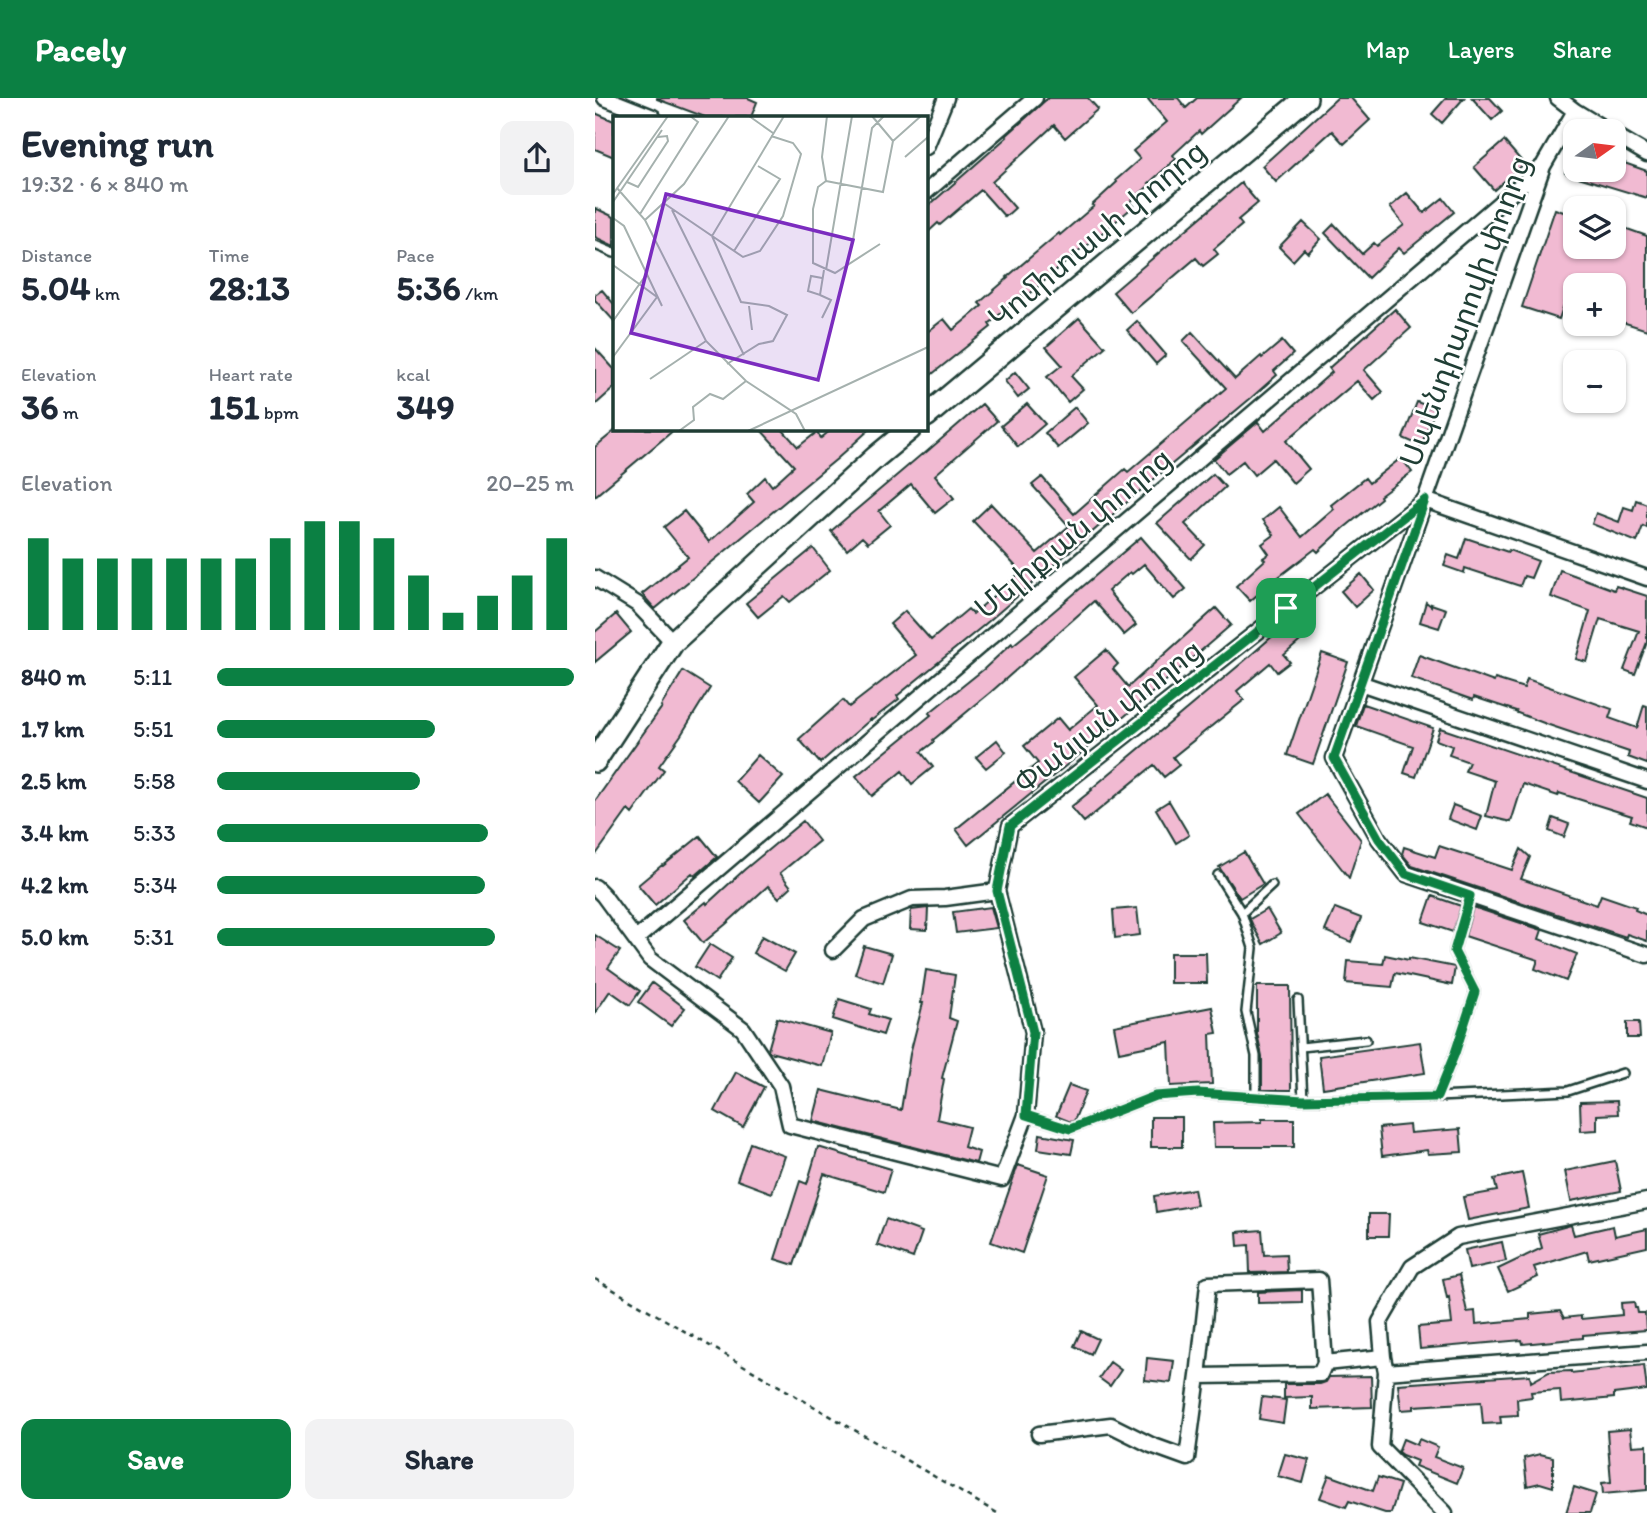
<!DOCTYPE html>
<html lang="en">
<head>
<meta charset="utf-8">
<style>
	:root { --surface:#fff; --page:#f2f2f3; --text:#1f2937; --muted:#747a83; --accent:#0b8043 }
	body { margin:0; font-family:Itim,"Noto Sans Armenian",sans-serif; background:var(--page); color:var(--text); height:100vh; display:flex; flex-direction:column; font-size:26px; white-space:nowrap }
	* { box-sizing:border-box; margin:0 }
	p { font-size:23px; color:var(--muted) }
	.icon { flex:none; width:38px; height:38px; fill:none; stroke:currentColor; stroke-width:2; stroke-linecap:round; stroke-linejoin:round }
	.map { position:relative; flex:1; overflow:hidden }
	.panel { display:flex; flex-direction:column; background:var(--surface); width:595px }
	.panel>* { flex:none }
	.needle { width:46px; rotate:76deg }
	.buttons { position:absolute; left:968px; top:21px; display:grid; gap:14px }
	.buttons a { display:grid; place-items:center; width:63px; height:63px; border-radius:14px; background:var(--surface); box-shadow:0 2px 5px #0004; font-size:35px }
	.pin { position:absolute; display:grid; place-items:center; width:60px; height:60px; color:#fff; margin:-30px; border-radius:14px; box-shadow:0 4px 10px #0006 }
	.round { display:grid; place-items:center; flex:none; width:74px; height:74px; border-radius:14px; background:var(--page) }
	.headline { display:flex; align-items:center; justify-content:space-between; height:119px; padding:0 21px }
	h1 { font-size:38px; font-weight:800; line-height:52px }
	.stats { display:grid; grid-template-columns:repeat(3,1fr); gap:10px; height:119px; padding:7px 21px }
	.stats div { display:grid; align-content:center }
	.stats b { font-size:35px; font-weight:800 }
	.stats small { font-size:19px; font-weight:400 }
	.stats p { font-size:19px }
	.chart { height:196px; padding:14px 21px }
	.chart p { display:flex; justify-content:space-between }
	.chart svg { width:100%; height:126px; margin-top:7px; stroke:var(--accent); stroke-width:6 }
	.button { display:flex; gap:14px; margin-top:auto; padding:14px 21px }
	.button a { flex:1; height:80px; border-radius:14px; background:var(--accent); color:#fff; font-size:28px; font-weight:800; line-height:80px; text-align:center }
	.button a+a { background:var(--page); color:var(--text) }
	ul { padding:0 21px; list-style:none; font-size:23px }
	li { display:grid; grid-template-columns:112px 84px 1fr; align-items:center; height:52px }
	li i { height:18px; border-radius:9px; background:var(--accent) }
	header { display:flex; align-items:center; gap:42px; box-sizing:border-box; height:98px; padding:0 35px; background:var(--accent); color:#fff }
	header strong { font-size:33px }
	nav { display:flex; gap:38px; margin-inline-start:auto; font-size:24px }
	main { display:flex; flex:1; min-height:0 }
	.map>svg:first-child { display:block }
	.building { fill:#f1bad2; stroke:#1f3d34; stroke-width:2 }
	.lines { fill:none; stroke-linecap:round; stroke-linejoin:round }
	.service-casing { stroke:#1f3d34; stroke-width:12 }
	.minor-casing { stroke:#1f3d34; stroke-width:19 }
	.secondary-casing { stroke:#1f3d34; stroke-width:26 }
	.path { stroke:#1f3d34; stroke-width:2.5; stroke-dasharray:5 5; stroke-linecap:butt }
	.service { stroke:#fff; stroke-width:7 }
	.minor { stroke:#fff; stroke-width:14 }
	.secondary { stroke:#fff; stroke-width:21 }
	.route-casing { stroke:#fff; stroke-width:14 }
	.route { stroke:#0b8043; stroke-width:9 }
	.labels { text-anchor:middle; dominant-baseline:central; stroke-width:5; stroke-linejoin:round; paint-order:stroke }
	.street-label { font-size:30px; fill:#1f3d34; stroke:#fff }
	.inset-road { fill:none; stroke:#a5b1ae; stroke-width:2 }
	.view { fill:#7b2cbf; fill-opacity:0.15; stroke:#7b2cbf; stroke-width:3.5 }
	.inset-edge { fill:none; stroke:#1f3d34; stroke-width:3.5 }
</style>
</head>
<body>
<header>
<strong>Pacely</strong>
<nav><a>Map</a><a>Layers</a><a>Share</a></nav>
</header>
<main>
<section class="panel">
<div class="headline"><div><h1>Evening run</h1><p>19:32 · 6 × 840 m</p></div><a class="round"><svg class="icon" aria-label="share" viewBox="0 0 24 24"><path d="M12 15V3M7 8l5-5 5 5M5 13v7h14v-7"/></svg></a></div>
<div class="stats">
<div><p>Distance</p><b>5.04<small> km</small></b></div>
<div><p>Time</p><b>28:13</b></div>
<div><p>Pace</p><b>5:36<small> /km</small></b></div>
</div>
<div class="stats">
<div><p>Elevation</p><b>36<small> m</small></b></div>
<div><p>Heart rate</p><b>151<small> bpm</small></b></div>
<div><p>kcal</p><b>349</b></div>
</div>
<div class="chart"><p><span>Elevation</span>20–25 m</p>
<svg viewBox="0 0 160 44" preserveAspectRatio="none"><path d="M5 44V12M15 44V19M25 44V19M35 44V19M45 44V19M55 44V19M65 44V19M75 44V12M85 44V6M95 44V6M105 44V12M115 44V25M125 44V38M135 44V32M145 44V25M155 44V12"/></svg>
</div>
<ul>
<li><b>840 m</b>5:11<i style="width:100%"></i></li>
<li><b>1.7 km</b>5:51<i style="width:61%"></i></li>
<li><b>2.5 km</b>5:58<i style="width:57%"></i></li>
<li><b>3.4 km</b>5:33<i style="width:76%"></i></li>
<li><b>4.2 km</b>5:34<i style="width:75%"></i></li>
<li><b>5.0 km</b>5:31<i style="width:78%"></i></li>
</ul>
<div class="button"><a>Save</a><a>Share</a></div>
</section>
<div class="map">
<svg width="1052" height="1415" viewBox="0 0 1052 1415">
	<rect width="100%" height="100%" fill="#fff"/>
	<filter id="ink" filterUnits="userSpaceOnUse"><feTurbulence type="fractalNoise" baseFrequency=".0143" numOctaves="2"/><feDisplacementMap in="SourceGraphic" scale="14" xChannelSelector="R" yChannelSelector="G"/><feConvolveMatrix kernelMatrix="1 2 1 2 8 2 1 2 1" color-interpolation-filters="sRGB"/></filter>
	<g filter="url(#ink)">
		<path class="building" d="M62 0H153L162 4 156 19H110L62 1Z
			M453 0H493L503 11 470 40 459 27 397 84 420 110 410 119 386 92 345 127 343 125 331 136V110L412 39 411 38Z
			M552 0H583L591 10 602 0H646L606 36 604 33 578 57 581 61 554 85 556 86 535 104 539 108 488 151 487 150 430 200 427 197 394 226 396 229 331 281V235L349 221 358 232 387 208 384 205 413 180 412 179 464 135 465 137 499 108 497 107 522 84 521 82 545 61 538 53 572 24Z
			M742 0H756L775 22 749 46 737 33 681 84 667 68Z
			M851 0H869L847 25 837 16Z
			M877 0H895L907 13 897 22Z
			M0 15 19 23V59L0 51Z
			M909 43 929 66 899 92 879 69Z
			M1018 61 1052 73V100L970 75V72H1018Z
			M646 85 663 105 643 122 647 127 619 151 623 156 608 168 601 160 536 215 518 194Z
			M812 95 829 115 848 100 859 114 809 155 804 150 773 180 730 135 739 126 767 156 779 145 782 148 809 127 795 109Z
			M0 110 19 119V148L0 139Z
			M960 111 980 118V149H1018V126L1052 138V232L1018 221V187H980V207L970 204 964 221 927 209Z
			M708 124 726 141 713 155 709 151 698 163 684 149Z
			M7 192 19 206V223L0 202V197Z
			M800 211 816 230 769 272 788 294 779 302 762 283 691 343 714 371 698 385 678 361 659 377 648 363 631 376 619 361 663 324 670 333 737 274 734 270Z
			M484 220 510 249 476 278 488 291 473 304 452 279 467 267 451 249Z
			M542 223 571 257 561 266 532 232Z
			M597 234 640 281 666 258 667 260 687 243 698 256 679 273 682 277 656 300 552 387 388 528 302 598 304 601 277 622 276 621 225 665 204 641 248 602 254 609 321 557 295 526 310 513 336 542 373 511 378 516 426 474 378 423 396 406 442 455 474 428 437 387 447 379 479 416 530 371 533 374 631 290 588 243Z
			M0 250 19 271V290L0 307Z
			M420 274 434 291 423 300 410 283Z
			M822 304 840 311 826 348 808 340Z
			M387 306 402 323 340 377 359 400 340 415 316 386 284 413 295 427 273 445 267 439 252 452 236 433 327 356 328 357Z
			M432 306 450 326 423 349 406 328Z
			M480 309 493 325 463 350 450 335Z
			M22 331H80L0 398V349Z
			M165 331H187L203 349 222 334 226 340 237 331H275L243 360 60 511 47 496 93 459 69 429 89 413 114 444 159 404 152 396 170 379 177 388 199 368Z
			M806 360 817 374 785 398 786 400 749 430 723 454 720 451 677 484 655 503 641 488 670 462 668 460 674 456 667 446 679 437 668 422 684 409 707 439 739 411 736 407 770 380 774 385Z
			M618 376 630 389 590 426 610 447 596 461 562 425Z
			M1041 402 1052 406V430L1048 428 1042 444 997 426 1001 415 1024 424 1029 409 1038 412Z
			M546 439 591 491 579 501 549 466 537 476 535 474 513 493 541 527 529 537 499 503 396 594 338 642 339 644 326 654 338 669 317 686 307 673 277 698 261 678 336 617 334 615 389 571 417 545 418 547 446 524Z
			M871 440 913 454 914 452 943 463 936 480 929 478 925 488 870 470 869 475 849 468 853 457 864 461Z
			M218 450 235 472 195 504 189 498 163 519 151 505Z
			M965 472 1019 492 1021 488 1052 498V544L1040 576 1029 572 1044 533 1005 521 992 564 981 561 995 513 956 499Z
			M766 476 779 492 760 509 746 493Z
			M831 504 836 508V506L851 511 844 530 825 524Z
			M621 510 636 527 489 653 373 747 361 731 443 665 429 648 463 620 473 632 503 607 479 579 511 552 523 566 518 571 533 589Z
			M704 515 718 532 689 557 695 564 682 574 675 565 642 593 649 602 578 659 584 667 569 679 559 667 489 724 476 709 497 692 496 691 648 564Z
			M21 516 36 534 0 564V534Z
			M727 555 753 564 718 666 692 657Z
			M824 557 899 584 900 581 929 590 932 581 1017 611 1014 620 1042 630 1049 607 1052 608V666L1033 659 1034 654 954 627 920 614 921 613 879 599 878 602 816 580Z
			M88 573 115 590 86 637 64 668 69 672 37 716 33 712 0 758V703L67 609 66 608Z
			M768 606 838 630 821 679 809 675 818 648 761 628Z
			M845 630 1052 700V729L1035 723 1037 718 964 695 963 698 928 686 916 724 891 718 900 683 870 673 874 664 854 657 857 648 841 642Z
			M402 642 411 654 391 670 381 659Z
			M163 657 188 679 164 705 140 683Z
			M730 696 766 742 754 780 704 716Z
			M574 703 594 737 581 745 561 711Z
			M858 707 887 718 882 732 853 721Z
			M958 720 974 726 969 739 954 733Z
			M208 723 224 743 185 775 196 789 184 800 173 788 131 826 108 845 89 822 111 804 112 806 149 772Z
			M105 738 122 759 100 778 97 775 60 807 43 787 67 767 68 768Z
			M844 748 917 772 926 751 935 759 926 781 1002 807 1006 797 1041 809 1040 812 1052 817V843L1032 836 1031 839 817 768 807 756 809 749 840 759Z
			M649 754 668 786 645 800 624 769Z
			M837 798 866 808 858 834 828 824Z
			M396 809 402 830 361 835 358 814Z
			M878 809 947 832 944 841 982 856 971 883 940 871 943 862 870 838Z
			M333 810 332 832 315 831 316 812Z
			M542 810 545 837 520 840 518 812Z
			M740 810 766 820 756 844 730 833Z
			M672 811 686 835 668 846 658 828 655 821Z
			M0 837 25 853 13 870 45 893 35 907 15 893 0 915Z
			M167 838 200 856 190 873 158 855Z
			M115 846 137 860 122 883 100 869Z
			M269 848 297 856 288 885 260 876Z
			M575 855H611L612 885H575Z
			M790 857 814 862V860L860 869 857 887 800 875 797 889 751 885 753 863 788 866Z
			M331 872 360 877 354 920 362 923 347 980 349 981 342 1021 374 1029 369 1049 384 1054 381 1065 218 1023 226 992 306 1012 315 956 328 905H326Z
			M57 885 90 910 76 928 43 904Z
			M662 888H695L696 992H667V958L662 935Z
			M244 901 276 911 274 916 293 922 288 937 238 921Z
			M617 909 622 935 615 936 617 986 576 988 574 944 524 954 519 928Z
			M182 920 236 935 227 968 175 954 173 952Z
			M1032 924H1044L1045 940H1032Z
			M825 944 830 975 728 990 724 958Z
			M141 974 169 989 148 1029 120 1013Z
			M474 987 491 993 479 1023 476 1024 461 1018Z
			M1022 1003 1023 1016 1002 1017V1032L986 1033 985 1004Z
			M556 1019H587V1049H556Z
			M667 1021H699V1049H619L618 1025 667 1024Z
			M814 1027 815 1035 865 1031 867 1054 833 1056 832 1052 787 1058 784 1030Z
			M445 1036 479 1042 476 1056 443 1051Z
			M155 1045 190 1058 177 1095 142 1082Z
			M223 1049 296 1071 289 1094 229 1076 199 1167 180 1161 205 1083 212 1086Z
			M1020 1063 1026 1093 976 1103 970 1073Z
			M423 1067 453 1077 427 1155 396 1144Z
			M927 1075 934 1110 873 1122 868 1099 902 1093 899 1081Z
			M599 1091 602 1107 561 1114 559 1098Z
			M774 1116H794L793 1138H774Z
			M291 1121 327 1134 318 1160 282 1147Z
			M976 1127 979 1137 1018 1128 1020 1138 1052 1131V1149L994 1162 992 1153 939 1169 943 1179 913 1193 903 1171 947 1150 943 1136Z
			M667 1132 669 1157 691 1156 692 1174 655 1175 654 1147 643 1148 642 1134Z
			M907 1144 911 1163 874 1171 870 1152Z
			M864 1177 872 1214 880 1213 881 1226 935 1221V1216L965 1213 969 1220 986 1218V1221L1027 1217 1026 1205 1039 1204 1040 1210H1042L1043 1215H1050L1051 1232 988 1237V1240L928 1246 927 1242 825 1251 823 1229 857 1226 854 1199 852 1200 848 1181Z
			M707 1192V1204L663 1205V1194Z
			M486 1233 503 1241 496 1256 479 1248Z
			M552 1260 579 1263 576 1285 550 1282Z
			M515 1264 526 1272 515 1288 504 1280Z
			M1049 1267 1052 1292 1019 1296V1300L966 1305 965 1292 936 1294 937 1299 922 1301 923 1317 905 1318 906 1325 888 1326 886 1304 819 1308V1311L806 1312 803 1286 935 1277 936 1284 954 1274 976 1273V1275Z
			M776 1278 777 1309 717 1311V1299L689 1300V1286H725L731 1284 734 1279Z
			M667 1299 691 1302 688 1325 664 1321Z
			M1035 1331 1037 1348 1052 1347V1392L1008 1396 1007 1385 1016 1384 1012 1333Z
			M808 1341 822 1347 824 1341 843 1349 839 1359 868 1370 862 1385 820 1368 822 1363 807 1357 803 1354Z
			M690 1356 714 1362 708 1385 683 1378Z
			M945 1356 958 1359V1389L945 1385 932 1388 929 1360Z
			M734 1377 778 1393 783 1379 805 1386 796 1415H790L754 1403 751 1409 725 1400Z
			M979 1389 1001 1396 995 1415H971Z"/>
		<g class="lines">
			<g class="service-casing">
				<path id="service" d="M0 147 19 155
					M623 777 647 815 658 850 651 914 661 958V999
					M647 815 677 787
					M703 902 708 1002
					M706 949 771 942
					M842 999 860 955 880 894 859 853 875 798
					M431 1017 475 1031 560 998 603 995 708 1002 842 999 973 993 1028 975"/>
			</g>
			<g class="minor-casing">
				<path id="minor" d="M10 0 58 19
					M963 0 980 13 1013 33
					M980 13 948 68 739 660 784 741 811 776 1052 857
					M1018 36 1052 56
					M331 49 351 0
					M331 94 440 0
					M0 480 42 506 78 544
					M765 585 1052 683
					M0 789 8 797 55 861 148 931 186 988 195 1027 407 1081 431 1017 438 934 402 793 415 728 830 402 1052 480
					M41 841 948 68
					M238 852 269 821 317 801 350 800 402 793
					M730 1265 724 1182 613 1186 603 1278 725 1276 730 1265 788 1259
					M791 1274 1052 1254
					M444 1336 516 1327 556 1347 592 1360 603 1278
					M850 1415 785 1349 791 1274 788 1259 785 1224 817 1169 863 1139 1052 1103"/>
			</g>
			<g class="secondary-casing">
				<path id="secondary" d="M331 318 711 0
					M0 663 78 544 281 359 315 331"/>
			</g>
			<path class="path" d="M0 1181 402 1415"/>
			<use href="#service" class="service"/>
			<use href="#minor" class="minor"/>
			<use href="#secondary" class="secondary"/>
		</g>
	</g>
	<g class="lines" filter="url(#ink)">
		<g class="route-casing">
			<path id="route" d="M830 402 739 660 784 741 811 776 875 798 859 853 880 894 860 955 842 999 708 1002 603 995 560 998 475 1031 431 1017 438 934 402 793 415 728Z"/>
		</g>
		<use href="#route" class="route"/>
	</g>
	<g class="labels">
		<g class="street-label">
			<text transform="translate(502 136) rotate(-40)">Կոմիտասի փողոց</text>
			<text transform="translate(870 213) rotate(-70)">Սպենդիարովի փողոց</text>
			<text transform="translate(478 435) rotate(-40)">Մելիքյան փողոց</text>
			<text transform="translate(513 618) rotate(-38)">Փանյան փողոց</text>
		</g>
	</g>
	<g transform="translate(18 18)">
		<rect width="315" height="315" fill="#fff"/>
		<path class="inset-road" d="M136 0 160 17M259 0 280 25M292 41 315 21M213 65 205 71 200 93V147L222 157 267 128M213 65 270 76 280 25 308 0M213 65 209 41 214 0M14 66 25 71 38 51 55 25 54 20 45 21M4 72 32 104 93 225 133 265 183 298 192 315M0 78 55 0M0 86 49 14M52 88 130 141 147 135 170 100 188 38 180 27 158 20M59 94 131 239M27 98 85 6 77 0M0 102 11 110 49 190M32 104 71 68 116 0M240 124 259 12 271 0M121 135 167 63 145 50M0 149 44 181 0 241M213 154 239 0M209 162 198 160 195 175 207 179 211 154M207 179 218 184 209 202M136 190 139 214M0 205 33 159M114 248 146 228 160 225 174 199 156 190 128 186 99 120 171 0M37 263 93 225M66 315 81 304 80 291 97 278 110 283 133 265M135 315 315 231"/>
		<path class="view" d="M53 78 240 124 205 264 18 217Z"/>
		<rect width="315" height="315" class="inset-edge"/>
	</g>
</svg>
<div class="buttons">
<a><svg class="needle" viewBox="-14 -14 28 28"><path d="M0-13l5 13h-10z" fill="#e53935"/><path d="M0 13l5-13h-10z" fill="#747a83"/></svg></a>
<a><svg class="icon" aria-label="layers" viewBox="0 0 24 24"><path d="M12 4l9 5-9 5-9-5zM3 14l9 5 9-5"/></svg></a>
<a>+</a>
<a>−</a>
</div>
<div class="pin" style="left:691px;top:510px;background:#1e9e55"><svg class="icon" aria-label="arrive" viewBox="0 0 24 24"><path d="M6 21V4h12l-3 4 3 4H6"/></svg></div>
</div>
</main>
</body>
</html>
